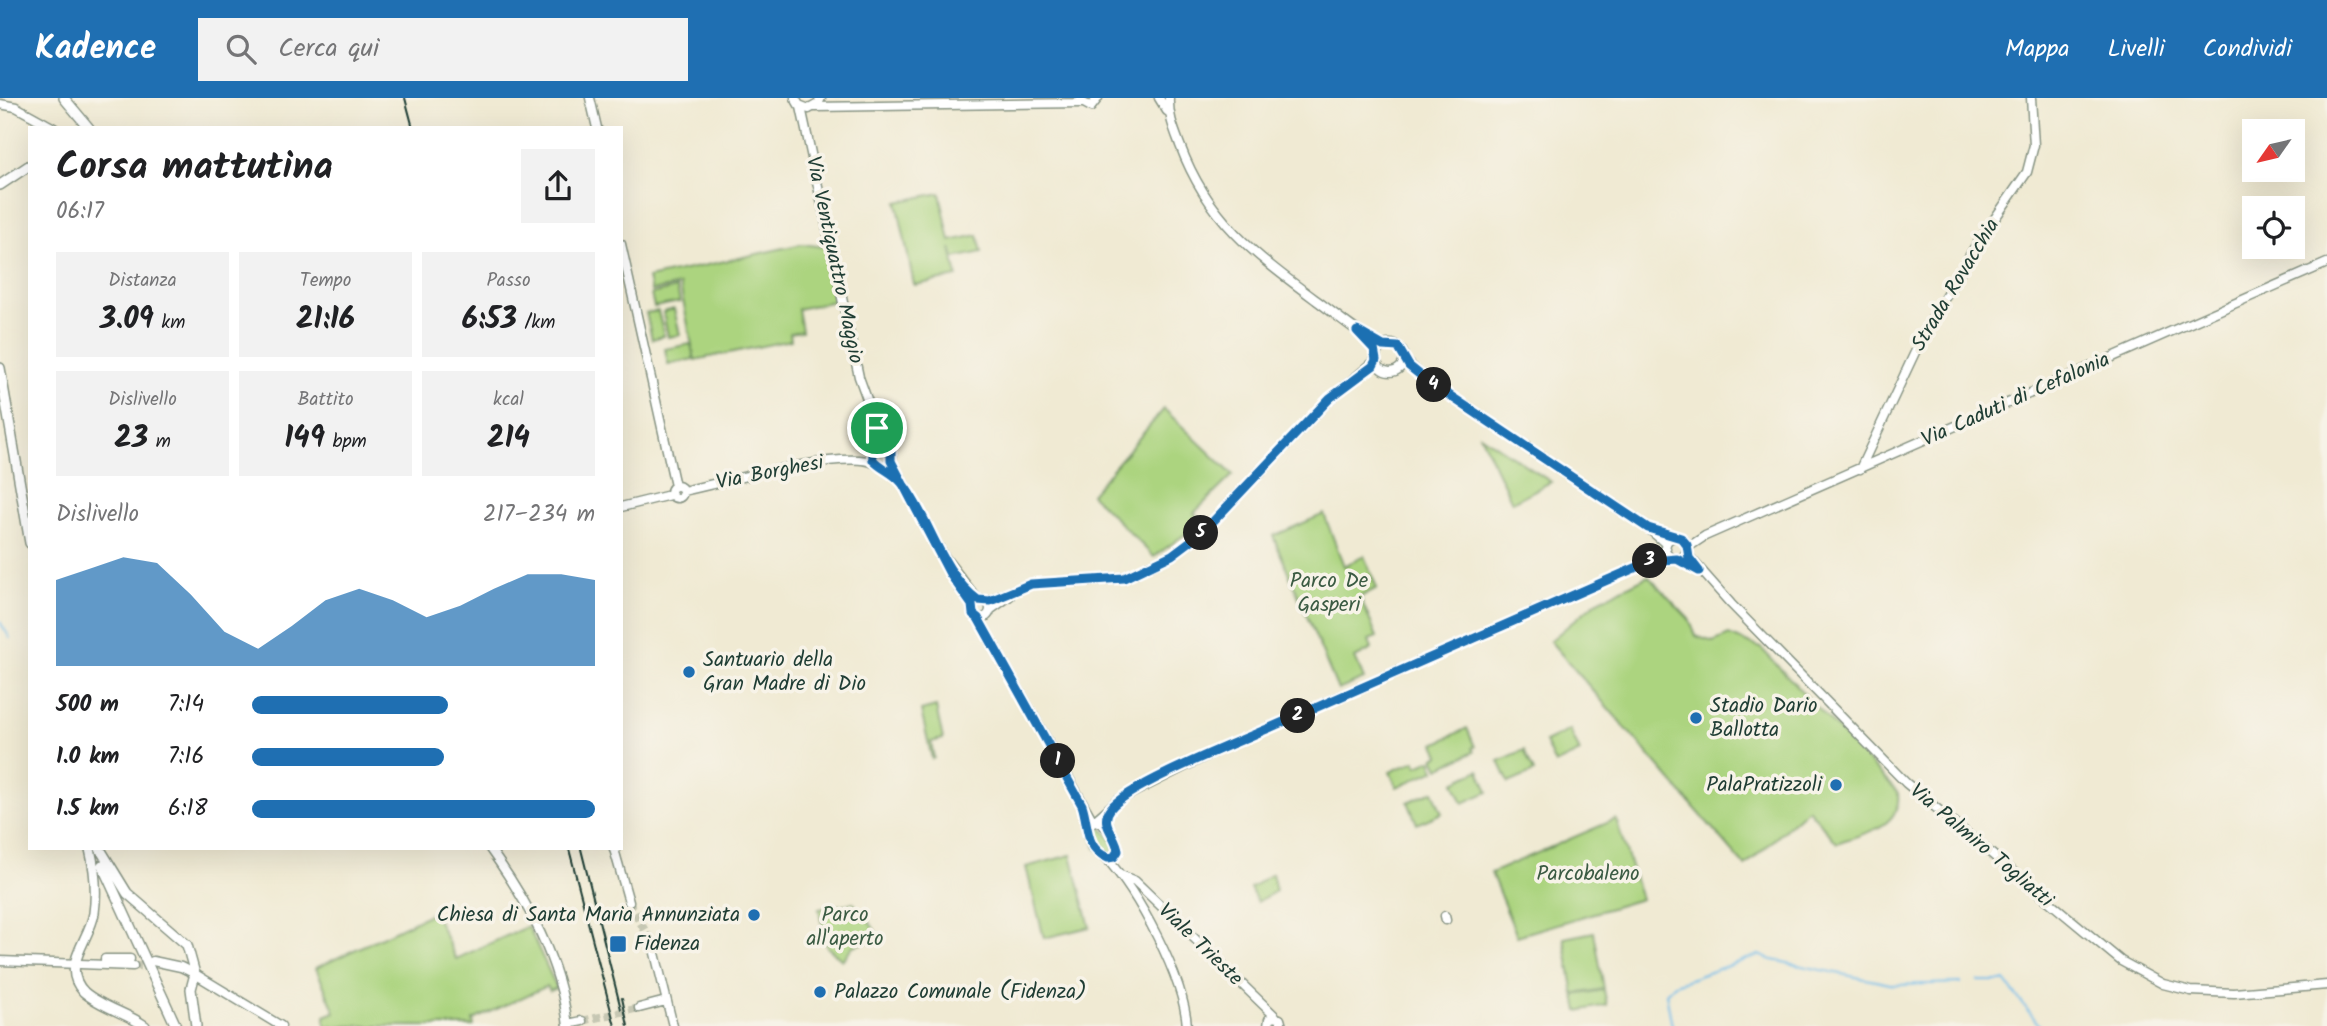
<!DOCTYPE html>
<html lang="it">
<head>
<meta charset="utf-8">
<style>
	:root { --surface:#fff; --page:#f2f2f2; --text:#202124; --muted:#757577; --accent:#1f6fb2 }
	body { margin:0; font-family:Kalam,sans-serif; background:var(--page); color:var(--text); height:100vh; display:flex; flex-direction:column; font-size:26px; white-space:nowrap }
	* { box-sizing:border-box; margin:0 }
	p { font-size:23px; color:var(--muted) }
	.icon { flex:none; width:38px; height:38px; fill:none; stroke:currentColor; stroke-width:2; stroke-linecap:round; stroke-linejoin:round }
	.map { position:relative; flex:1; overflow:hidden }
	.side { position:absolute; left:28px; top:28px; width:595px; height:724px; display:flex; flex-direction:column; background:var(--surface); border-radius:0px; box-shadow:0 7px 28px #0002 }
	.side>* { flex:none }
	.needle { width:46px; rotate:236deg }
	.controls { position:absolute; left:2242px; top:21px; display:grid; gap:14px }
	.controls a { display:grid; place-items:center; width:63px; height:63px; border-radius:0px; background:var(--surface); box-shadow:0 7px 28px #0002; font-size:35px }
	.pin { position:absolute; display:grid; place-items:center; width:60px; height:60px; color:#fff; margin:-30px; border:4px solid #fff; border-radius:50%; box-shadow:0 2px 7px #0007 }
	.km { position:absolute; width:35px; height:35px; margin:-18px; border-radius:50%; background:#222; color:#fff; font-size:19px; line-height:35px; text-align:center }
	.round { display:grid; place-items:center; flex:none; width:74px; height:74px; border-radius:0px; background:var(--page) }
	.head { display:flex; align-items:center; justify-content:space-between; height:119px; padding:0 28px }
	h1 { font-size:38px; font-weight:800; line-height:52px }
	.stats { display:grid; grid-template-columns:repeat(3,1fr); gap:10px; height:119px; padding:7px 28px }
	.stats div { display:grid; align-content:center; border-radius:0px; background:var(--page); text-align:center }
	.stats b { font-size:30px; font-weight:800 }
	.stats small { font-size:19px; font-weight:400 }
	.stats p { font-size:19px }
	.chart { height:196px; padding:14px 28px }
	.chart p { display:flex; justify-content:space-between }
	.chart svg { width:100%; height:126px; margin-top:7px; fill:var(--accent); opacity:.7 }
	ul { padding:0 28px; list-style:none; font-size:23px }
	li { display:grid; grid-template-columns:112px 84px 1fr; align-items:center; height:52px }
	li i { height:18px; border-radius:9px; background:var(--accent) }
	header { display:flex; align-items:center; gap:42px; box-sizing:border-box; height:98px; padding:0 35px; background:var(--accent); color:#fff }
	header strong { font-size:33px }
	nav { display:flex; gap:38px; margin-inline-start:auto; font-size:24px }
	.search { width:490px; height:63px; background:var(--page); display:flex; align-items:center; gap:18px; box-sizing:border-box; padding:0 24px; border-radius:0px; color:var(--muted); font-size:26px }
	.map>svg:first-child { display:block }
	.green { fill:#acd47f; stroke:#66885a; stroke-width:2 }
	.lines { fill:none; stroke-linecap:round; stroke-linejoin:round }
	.stream { stroke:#70bcea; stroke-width:2 }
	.secondary-tunnel { stroke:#c6c7b3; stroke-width:8; stroke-dasharray:8 4; stroke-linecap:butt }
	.secondary-casing { stroke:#889484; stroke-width:11 }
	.primary-casing { stroke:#889484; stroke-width:12 }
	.secondary { stroke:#fff; stroke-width:8 }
	.primary { stroke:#fff; stroke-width:9 }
	.rail { stroke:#1f3d34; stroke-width:2 }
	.route-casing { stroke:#fff; stroke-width:14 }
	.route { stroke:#1f6fb2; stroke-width:9 }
	.poi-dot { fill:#1f6fb2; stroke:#f7f3e8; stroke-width:2.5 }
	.labels { text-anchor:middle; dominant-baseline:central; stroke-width:7; stroke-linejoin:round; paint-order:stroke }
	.street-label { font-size:21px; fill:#1f3d34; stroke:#f7f3e8 }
	.park-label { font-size:21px; fill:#3b5b43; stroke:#f7f3e8 }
	.poi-label { font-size:21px; fill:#1f3d34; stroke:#f7f3e8; text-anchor:start }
</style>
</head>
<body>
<header>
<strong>Kadence</strong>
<div class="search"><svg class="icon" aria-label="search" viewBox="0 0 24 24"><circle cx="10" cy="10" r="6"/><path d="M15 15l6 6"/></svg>Cerca qui</div>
<nav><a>Mappa</a><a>Livelli</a><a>Condividi</a></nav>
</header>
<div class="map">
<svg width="2327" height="928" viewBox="0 0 2327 928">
	<rect width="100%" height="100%" fill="#f7f3e8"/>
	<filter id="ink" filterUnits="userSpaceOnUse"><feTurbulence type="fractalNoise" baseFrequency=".0143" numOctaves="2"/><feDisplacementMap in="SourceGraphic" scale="14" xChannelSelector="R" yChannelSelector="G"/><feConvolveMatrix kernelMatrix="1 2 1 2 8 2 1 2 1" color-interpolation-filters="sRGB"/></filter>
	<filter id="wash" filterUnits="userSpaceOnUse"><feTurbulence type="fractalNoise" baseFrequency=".00686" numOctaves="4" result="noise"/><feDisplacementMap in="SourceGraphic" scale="28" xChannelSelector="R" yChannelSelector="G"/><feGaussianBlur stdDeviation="1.57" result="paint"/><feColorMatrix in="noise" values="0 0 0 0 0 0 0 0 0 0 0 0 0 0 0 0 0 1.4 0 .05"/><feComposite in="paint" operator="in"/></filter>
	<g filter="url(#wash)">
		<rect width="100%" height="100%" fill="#f0ead3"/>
		<path class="green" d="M940 95 950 143 978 137 982 154 954 160 951 150 957 179 914 187 897 104Z
			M802 146 825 149 828 154 834 203 798 211 802 233 790 235 791 242 695 262 680 187 651 193 648 180Z
			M677 190 680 204 654 209 651 196Z
			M674 211 680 237 668 239 663 214Z
			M658 213 664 238 652 241 646 215Z
			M691 246 694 261 668 266 665 251Z
			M1164 311 1233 377 1194 415 1203 423 1154 459 1091 396Z
			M1480 337 1551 384 1512 404Z
			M1324 416 1344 468 1364 458 1377 490 1360 499 1377 539 1369 542 1372 551 1355 560 1364 581 1338 592 1273 438Z
			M1648 478 1689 521 1696 538 1713 544 1729 537 1761 550 1898 695C1902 730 1863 735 1837 745L1808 711 1745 768 1550 543 1596 504Z
			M936 609 943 641 931 644 934 660 932 661 921 613Z
			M1467 630 1475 649 1472 650 1474 654 1439 670 1434 660 1440 657 1435 646Z
			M1570 632 1580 654 1555 666 1545 644Z
			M1524 652 1534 674 1509 685 1499 663Z
			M1431 662 1435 672 1397 689 1390 674 1415 663 1418 668Z
			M1479 672 1488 694 1463 705 1454 684Z
			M1433 693 1442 715 1417 726 1408 704Z
			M1616 721 1641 801 1517 838 1491 775Z
			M1096 726C1106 734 1117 742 1113 756L1108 757 1096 750 1091 728Z
			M1071 757 1090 829 1044 840 1026 769Z
			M1272 776 1276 793 1257 804 1250 790Z
			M853 805 862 813 880 840 853 848 842 862 827 849 819 811Z
			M434 814 456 861 528 828 557 890 550 893 547 888 473 922 474 928H325V918L335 914 316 870Z
			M1594 834 1604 891 1574 896 1564 840Z
			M1604 892 1607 907 1578 913 1575 897Z"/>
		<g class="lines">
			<path class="stream" d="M0 524 10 540
				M1978 883H2005L2040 928
				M1672 928 1666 895 1675 886 1759 857 1768 861 1895 887 1961 885"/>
		</g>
	</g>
	<g filter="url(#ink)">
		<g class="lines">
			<path class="secondary-tunnel" d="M629 804 653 847
				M133 868 156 869
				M582 923 639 910"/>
			<g class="secondary-casing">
				<path id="secondary" d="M590 0 597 30
					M795 0 799 7 809 11 818 6 821 0
					M1159 0 1167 13
					M1169 0C1168 17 1174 31 1180 47 1208 122 1254 156 1316 202 1338 218 1358 236 1383 248
					M1080 3 1091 9 1098 0
					M0 6 16 9 54 30
					M801 9 859 279 884 348
					M815 9 1081 5
					M621 146 675 388
					M1376 260a14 14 0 1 1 28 0a14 14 0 1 1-28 0Z
					M1404 261 1425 281 1648 430 1666 446
					M872 358a10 10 0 1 1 20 0a10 10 0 1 1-20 0Z
					M891 363 943 457 978 502
					M1860 371 1925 233 1973 152 2027 74 2034 47 2031 0
					M671 394a6 6 0 1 1 12 0a6 6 0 1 1-12 0Z
					M683 393C720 385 844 351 874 365
					M621 409 670 397
					M1665 450a11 11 0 1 1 22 0a11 11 0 1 1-22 0Z
					M1687 450 1705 438 2327 165
					M1686 455 1731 506 1906 685 2121 863 2163 886 2191 893 2234 895 2327 887
					M958 488 972 507
					M972 511a9 9 0 1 1 18 0a9 9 0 1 1-18 0Z
					M986 504 1031 486 1124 480 1172 457 1204 433 1330 301 1376 262
					M990 512 1010 498
					M978 520 1093 723
					M1095 723C1108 727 1117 740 1118 753L1114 759H1105L1092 748 1087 729 1118 702 1222 650 1651 463 1666 450
					M490 751C528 804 560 862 568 928
					M614 751 629 804
					M1105 759C1138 794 1184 880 1187 928
					M1123 778 1135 783 1276 919
					M1445 818 1446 822
					M653 847 673 928
					M105 861H130
					M0 863 133 868
					M153 863 181 869 195 876 281 928
					M639 910 666 903
					M568 926 582 923
					M1268 928 1269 921 1274 919 1280 921 1282 928"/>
			</g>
			<g class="primary-casing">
				<path id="primary" d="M64 0 89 30
					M0 87 30 67
					M0 270 30 445
					M90 751C95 772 97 793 94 815 90 842 59 869 84 894 101 909 127 915 145 928
					M100 751 127 795 187 847 195 876 191 891 196 928
					M102 767 176 928"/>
			</g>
			<use href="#secondary" class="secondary"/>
			<use href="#primary" class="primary"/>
			<path class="rail" d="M405 0 413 30
				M569 751 615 928
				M581 751 621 911
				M622 900 628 928"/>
		</g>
	</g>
	<g class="lines" filter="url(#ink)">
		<g class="route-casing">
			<path id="route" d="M877 330 884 348 891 353V363L950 476 972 507 973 516 978 520 1082 707C1089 727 1084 750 1108 760L1114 759 1118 753C1117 737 1098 726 1111 710 1129 687 1235 645 1267 631 1395 576 1523 518 1651 463L1677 461 1699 473 1689 460 1687 447 1681 440 1648 430 1425 281 1409 268 1398 249 1383 248 1357 233 1374 251 1376 262 1373 268 1330 300 1204 433 1172 457 1124 480 1031 486 990 503 978 502C940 474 930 420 902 385 893 374 881 371 873 362 871 353 879 344 877 330"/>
		</g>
		<use href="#route" class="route"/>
	</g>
	<g class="poi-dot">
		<circle cx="689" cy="574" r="7"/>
		<circle cx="1696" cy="620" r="7"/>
		<circle cx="1836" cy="687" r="7"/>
		<circle cx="754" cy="817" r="7"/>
		<rect x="609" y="837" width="18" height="18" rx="3.5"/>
		<circle cx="820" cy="894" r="7"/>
	</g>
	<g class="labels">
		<g class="street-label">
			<text transform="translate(834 162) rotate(78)">Via Ventiquattro Maggio</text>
			<text transform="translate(1956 187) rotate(-59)">Strada Rovacchia</text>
			<text transform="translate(2016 302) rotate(-24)">Via Caduti di Cefalonia</text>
			<text transform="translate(770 375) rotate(-11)">Via Borghesi</text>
			<text transform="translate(1981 748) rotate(40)">Via Palmiro Togliatti</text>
			<text transform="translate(1200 847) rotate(44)">Viale Trieste</text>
		</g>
		<g class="park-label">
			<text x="1329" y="483">Parco De<tspan x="1329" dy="24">Gasperi</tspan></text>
			<text x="1588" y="776">Parcobaleno</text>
			<text x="845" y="817">Parco<tspan x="845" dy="24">all'aperto</tspan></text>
		</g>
		<g class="poi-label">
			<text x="703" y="562">Santuario della<tspan x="703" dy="24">Gran Madre di Dio</tspan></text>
			<text x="1710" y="608">Stadio Dario<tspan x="1710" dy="24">Ballotta</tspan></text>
			<text x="1822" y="687" text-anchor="end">PalaPratizzoli</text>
			<text x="740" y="817" text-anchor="end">Chiesa di Santa Maria Annunziata</text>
			<text x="634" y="846">Fidenza</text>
			<text x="834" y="894">Palazzo Comunale (Fidenza)</text>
		</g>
	</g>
</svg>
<div class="controls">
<a><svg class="needle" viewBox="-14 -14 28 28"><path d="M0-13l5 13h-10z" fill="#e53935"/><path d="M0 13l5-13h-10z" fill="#757577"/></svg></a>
<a><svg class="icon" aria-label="locate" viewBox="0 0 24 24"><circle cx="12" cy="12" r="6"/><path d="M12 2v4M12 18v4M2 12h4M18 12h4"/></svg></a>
</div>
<div class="pin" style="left:877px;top:330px;background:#1e9e55"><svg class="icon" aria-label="arrive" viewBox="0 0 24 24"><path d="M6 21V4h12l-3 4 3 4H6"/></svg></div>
<b class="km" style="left:1058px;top:663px">1</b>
<b class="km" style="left:1298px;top:618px">2</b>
<b class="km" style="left:1650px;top:463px">3</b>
<b class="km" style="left:1434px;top:287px">4</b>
<b class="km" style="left:1201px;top:435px">5</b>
<section class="side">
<div class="head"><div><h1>Corsa mattutina</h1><p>06:17</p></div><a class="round"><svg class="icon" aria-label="share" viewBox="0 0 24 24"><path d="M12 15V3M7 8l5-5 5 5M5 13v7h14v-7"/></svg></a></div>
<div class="stats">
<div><p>Distanza</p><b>3.09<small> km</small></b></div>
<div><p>Tempo</p><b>21:16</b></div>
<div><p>Passo</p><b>6:53<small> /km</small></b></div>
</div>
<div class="stats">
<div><p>Dislivello</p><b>23<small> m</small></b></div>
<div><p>Battito</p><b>149<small> bpm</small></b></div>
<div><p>kcal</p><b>214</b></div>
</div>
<div class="chart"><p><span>Dislivello</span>217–234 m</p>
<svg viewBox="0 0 160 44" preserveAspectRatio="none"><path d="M0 44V14L10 10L20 6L30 8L40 19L50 32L60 38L70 30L80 21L90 17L100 21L110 27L120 23L130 17L140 12L150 12L160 14V44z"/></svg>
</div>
<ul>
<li><b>500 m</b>7:14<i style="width:57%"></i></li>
<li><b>1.0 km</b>7:16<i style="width:56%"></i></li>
<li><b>1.5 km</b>6:18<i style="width:100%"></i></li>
</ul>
</section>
</div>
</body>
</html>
